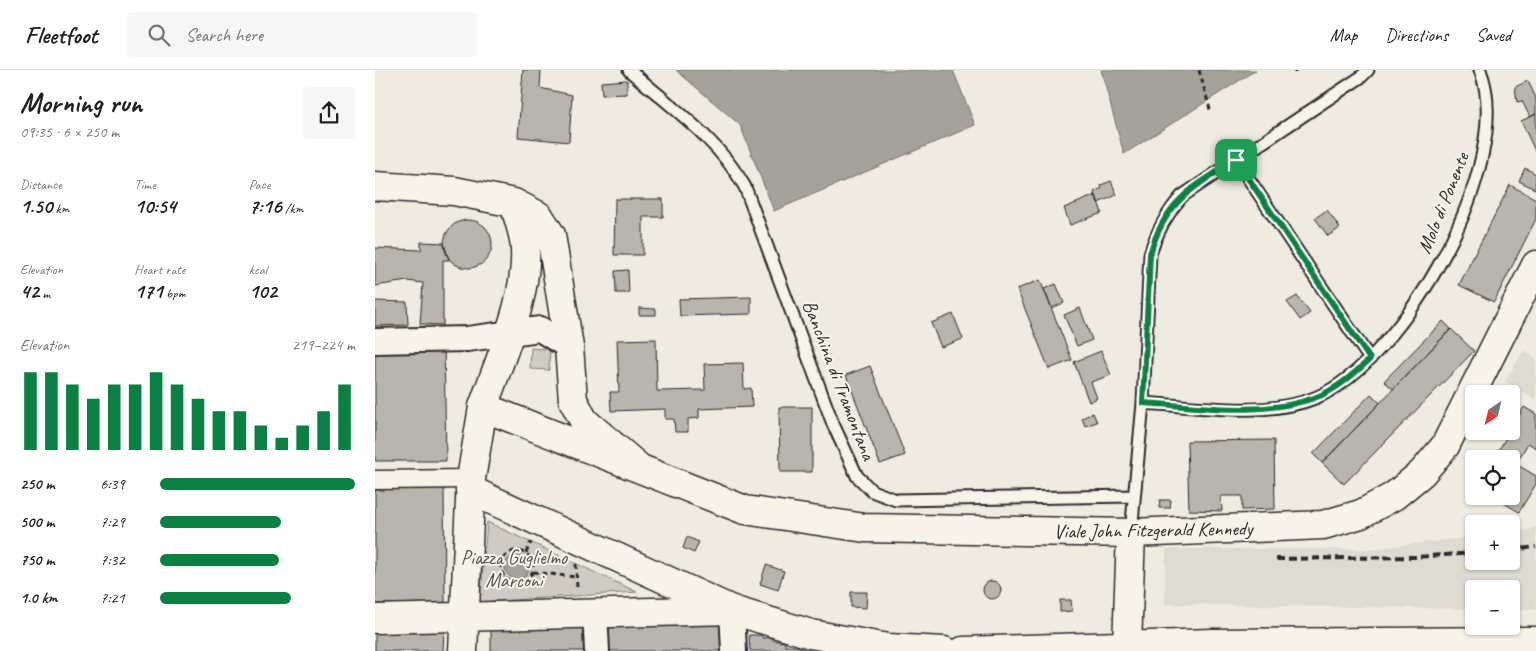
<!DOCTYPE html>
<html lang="en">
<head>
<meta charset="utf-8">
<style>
	:root { --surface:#fff; --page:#f6f6f6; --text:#222; --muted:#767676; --line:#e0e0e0; --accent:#0b8043 }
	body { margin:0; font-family:Caveat,sans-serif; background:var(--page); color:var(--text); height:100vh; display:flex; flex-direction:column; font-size:19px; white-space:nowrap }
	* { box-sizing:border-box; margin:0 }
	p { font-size:16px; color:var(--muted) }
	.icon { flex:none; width:28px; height:28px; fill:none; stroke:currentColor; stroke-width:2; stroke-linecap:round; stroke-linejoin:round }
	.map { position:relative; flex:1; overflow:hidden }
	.panel { display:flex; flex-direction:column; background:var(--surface); width:375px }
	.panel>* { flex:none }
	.needle { width:32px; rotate:215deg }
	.tools { position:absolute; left:1090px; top:315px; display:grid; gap:10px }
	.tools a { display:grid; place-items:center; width:55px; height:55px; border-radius:5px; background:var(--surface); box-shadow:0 1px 4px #0004; font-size:25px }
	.pin { position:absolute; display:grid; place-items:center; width:42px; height:42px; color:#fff; margin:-21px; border-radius:10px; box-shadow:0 2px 8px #0006 }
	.round { display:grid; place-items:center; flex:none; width:52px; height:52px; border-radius:5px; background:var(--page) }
	.summary { display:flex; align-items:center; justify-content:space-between; height:85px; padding:0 20px }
	h1 { font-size:28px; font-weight:600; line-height:38px }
	.metrics { display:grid; grid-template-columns:repeat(3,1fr); gap:8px; height:85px; padding:5px 20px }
	.metrics div { display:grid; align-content:center }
	.metrics b { font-size:21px; font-weight:600 }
	.metrics small { font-size:14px; font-weight:400 }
	.metrics p { font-size:14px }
	.chart { height:140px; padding:10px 20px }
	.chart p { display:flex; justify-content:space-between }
	.chart svg { width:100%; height:90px; margin-top:5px; stroke:var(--accent); stroke-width:6 }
	ul { padding:0 20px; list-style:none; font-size:16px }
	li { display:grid; grid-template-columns:80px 60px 1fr; align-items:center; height:38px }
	li i { height:12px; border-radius:6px; background:var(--accent) }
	header { display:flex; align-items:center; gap:30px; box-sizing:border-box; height:70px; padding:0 25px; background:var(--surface); border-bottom:1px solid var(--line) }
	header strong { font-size:24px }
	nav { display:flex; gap:28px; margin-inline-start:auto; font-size:18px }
	.search { width:350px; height:45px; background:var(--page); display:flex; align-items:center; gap:12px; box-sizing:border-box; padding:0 18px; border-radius:5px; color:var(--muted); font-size:19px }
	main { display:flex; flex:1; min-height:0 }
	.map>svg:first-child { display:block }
	.built { fill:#dedbd1 }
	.green { fill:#cfcbc2; stroke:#7d7b76 }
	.water { fill:#a4a29a; stroke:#74726e }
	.building { fill:#b8b5ae; stroke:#2b2b2b }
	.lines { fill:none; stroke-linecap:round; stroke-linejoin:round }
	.service-casing { stroke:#2b2b2b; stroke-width:15 }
	.pedestrian-casing { stroke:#2b2b2b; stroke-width:21 }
	.minor-casing { stroke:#2b2b2b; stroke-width:28 }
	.tertiary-casing { stroke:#2b2b2b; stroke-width:31 }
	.secondary-casing { stroke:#2b2b2b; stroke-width:31 }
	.path { stroke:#2b2b2b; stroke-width:3; stroke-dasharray:5 4; stroke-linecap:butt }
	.service { stroke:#f7f3e8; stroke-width:11 }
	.pedestrian { stroke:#f7f3e8; stroke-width:18 }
	.minor { stroke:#f7f3e8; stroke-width:24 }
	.tertiary { stroke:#f7f3e8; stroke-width:28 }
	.secondary { stroke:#f7f3e8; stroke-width:28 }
	.rail { stroke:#2b2b2b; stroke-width:4; stroke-dasharray:8 4; stroke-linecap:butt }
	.route-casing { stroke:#fff; stroke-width:10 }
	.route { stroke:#0b8043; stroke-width:6 }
	.labels { text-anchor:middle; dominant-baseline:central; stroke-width:4; stroke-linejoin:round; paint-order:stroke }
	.street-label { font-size:20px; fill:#2b2b2b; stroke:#f7f3e8 }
	.park-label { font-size:20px; fill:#545351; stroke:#f7f3e8 }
</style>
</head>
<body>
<header>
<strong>Fleetfoot</strong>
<div class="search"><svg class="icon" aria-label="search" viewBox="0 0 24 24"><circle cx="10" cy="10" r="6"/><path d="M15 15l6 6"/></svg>Search here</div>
<nav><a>Map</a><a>Directions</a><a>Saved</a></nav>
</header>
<main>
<section class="panel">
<div class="summary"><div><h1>Morning run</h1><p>09:35 · 6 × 250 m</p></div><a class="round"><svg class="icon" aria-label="share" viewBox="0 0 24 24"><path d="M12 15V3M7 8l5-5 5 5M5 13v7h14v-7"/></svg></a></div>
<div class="metrics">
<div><p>Distance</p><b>1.50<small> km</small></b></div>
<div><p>Time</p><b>10:54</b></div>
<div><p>Pace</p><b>7:16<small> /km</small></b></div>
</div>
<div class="metrics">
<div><p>Elevation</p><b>42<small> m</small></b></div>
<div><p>Heart rate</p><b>171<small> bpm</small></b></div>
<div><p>kcal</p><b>102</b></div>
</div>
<div class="chart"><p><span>Elevation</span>219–224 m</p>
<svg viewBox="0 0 160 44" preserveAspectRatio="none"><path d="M5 44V6M15 44V6M25 44V12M35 44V19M45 44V12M55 44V12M65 44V6M75 44V12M85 44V19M95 44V25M105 44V25M115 44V32M125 44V38M135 44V32M145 44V25M155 44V12"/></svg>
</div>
<ul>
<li><b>250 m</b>6:39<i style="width:100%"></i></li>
<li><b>500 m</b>7:29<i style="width:62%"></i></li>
<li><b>750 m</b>7:32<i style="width:61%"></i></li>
<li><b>1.0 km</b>7:21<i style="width:67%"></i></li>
</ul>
</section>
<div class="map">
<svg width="1161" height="581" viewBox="0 0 1161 581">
	<rect width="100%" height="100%" fill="#efebe0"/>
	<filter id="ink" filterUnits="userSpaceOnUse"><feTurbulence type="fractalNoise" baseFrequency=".02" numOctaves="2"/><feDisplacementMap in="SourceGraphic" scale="10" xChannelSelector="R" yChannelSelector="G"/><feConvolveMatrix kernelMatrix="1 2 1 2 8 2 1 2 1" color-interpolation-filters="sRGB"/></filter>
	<g filter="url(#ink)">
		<path class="built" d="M1149 280 1161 289V330L1130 311Z
			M1161 457V540H1136V519H1099V539L790 534 791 479H993L1099 467V491H1136V462L1153 460Z"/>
		<path class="green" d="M156 278 175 279 174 300 155 299Z
			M112 452 262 522 105 532Z"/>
		<path class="water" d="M301 0H578L600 55 399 141 365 55Z
			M726 0H881L749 84Z
			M130 497a12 12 0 1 1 24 0a12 12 0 1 1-24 0Z"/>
		<path class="building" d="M148 0H166L165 18 197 25 194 72 143 67Z
			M252 10V24L227 25 226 12Z
			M1153 11 1161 28V44L1155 47 1147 31 1142 32 1140 17Z
			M1161 44V83L1146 51Z
			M1150 98 1161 104 1160 119 1144 111Z
			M736 111 742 125 723 133 719 122 727 118 726 115Z
			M1135 115 1161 129V149L1119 232 1084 215Z
			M721 125 727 143 695 155 689 138Z
			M240 129H288V147H268V185H239Z
			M952 140 965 158 953 166 940 148Z
			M69 174a24 24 0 1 1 48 0a24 24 0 1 1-48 0Z
			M46 172 69 173 74 190H68V255L45 254 48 213 32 211 0 216V178L46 180Z
			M253 200 254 223H241L240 201Z
			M665 210 697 290 674 299 642 219Z
			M681 214 689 233 677 238 669 219Z
			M922 226 935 243 925 250 912 232Z
			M376 227V244L305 246 304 229Z
			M0 231 32 232 33 255 0 256Z
			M264 238 281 239V245H264Z
			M705 238 717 270 702 276 689 245Z
			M578 244 588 269 566 277 556 253Z
			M1068 251 1076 259 1018 319 1009 311Z
			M1076 259 1099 281 969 414 947 393Z
			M281 269 282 321 330 320 329 294 368 293 369 319 376 318 377 337 324 339V348L313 349V362H300L299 349H290V339L236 341 235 322H244L242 270Z
			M69 272 71 391H0V275Z
			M726 281 736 305 716 312 722 328 714 332 699 292Z
			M495 296 530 385 505 394 471 305Z
			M996 324 1005 333 947 393 938 384Z
			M404 337H437V402H405Z
			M1149 337 1161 344V378L1153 373 1141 394 1161 406V414L1144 442 1117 426H1136V389H1116L1120 382 1122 383Z
			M718 343 722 352 710 356 707 348Z
			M899 370 900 439 867 440V426H846L847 441 814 440 812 371Z
			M69 418 70 533 0 534V420Z
			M785 430H796L795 438H784Z
			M312 467 324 472 319 483 308 478Z
			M391 495 409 501 403 520 385 514Z
			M608 520a9 9 0 1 1 18 0a9 9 0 1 1-18 0Z
			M476 522H492L491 538 476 537Z
			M685 530H696L697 541 685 542Z
			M347 548 349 581H231L230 556Z
			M208 556 209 581H116V558Z
			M69 560 68 581H0V562Z
			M374 565H386L388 568 397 567 398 570 410 572V576H421L434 581H375Z"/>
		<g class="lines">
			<g class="service-casing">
				<path id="service" d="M254 0C295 36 343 69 370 117L458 354 482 406 497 421 521 430 758 426
					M861 90 995 289
					M768 333C820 336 891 348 940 328 1028 292 1142 92 1105 0
					M756 463 768 333 775 184C782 161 791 144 807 126L986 7 993 0"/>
			</g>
			<g class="pedestrian-casing">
				<path id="pedestrian" d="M0 410 96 409"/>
			</g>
			<g class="minor-casing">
				<path id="minor" d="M0 271 92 269 165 259 194 277
					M357 540 359 581
					M220 542 222 581"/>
			</g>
			<g class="tertiary-casing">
				<path id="tertiary" d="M0 116 79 121 139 133 164 146 176 165 194 277 198 330 209 351 262 396
					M108 337C124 291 157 219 149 170 147 158 142 145 139 133
					M95 420 357 540
					M756 463 948 455 986 444 1019 426 1047 403 1070 376 1161 195"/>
			</g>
			<g class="secondary-casing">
				<path id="secondary" d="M0 549 357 540 436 564 513 578 569 581
					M88 581 96 409 108 337 370 440 490 458 756 463 752 577
					M588 581 837 573 1161 571"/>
			</g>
			<path class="path" d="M824 0 836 43
				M920 0V3
				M126 497a16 16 0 1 1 32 0a16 16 0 1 1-32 0Z
				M151 483 156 472
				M201 494 202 520
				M158 502 201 507"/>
			<use href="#service" class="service"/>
			<use href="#pedestrian" class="pedestrian"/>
			<use href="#minor" class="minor"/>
			<use href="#tertiary" class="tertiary"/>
			<use href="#secondary" class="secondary"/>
			<path class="rail" d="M1136 480 1161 477
				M901 489 1040 487 1099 483"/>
		</g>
	</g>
	<g class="lines" filter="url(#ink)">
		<g class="route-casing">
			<path id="route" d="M861 90 995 289C979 304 960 321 939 328 885 347 823 336 768 333L775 184C790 131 817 118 861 90Z"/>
		</g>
		<use href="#route" class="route"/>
	</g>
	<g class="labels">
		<g class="street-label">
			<text transform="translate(1068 133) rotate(-68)">Molo di Ponente</text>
			<text transform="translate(464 310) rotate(69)">Banchina di Tramontana</text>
			<text transform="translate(778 460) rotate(-1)">Viale John Fitzgerald Kennedy</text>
		</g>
		<g class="park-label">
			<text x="139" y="487">Piazza Guglielmo<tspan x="139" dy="23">Marconi</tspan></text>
		</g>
	</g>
</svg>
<div class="tools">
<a><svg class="needle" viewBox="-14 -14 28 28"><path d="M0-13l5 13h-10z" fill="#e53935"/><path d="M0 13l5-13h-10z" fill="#767676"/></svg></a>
<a><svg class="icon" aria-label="locate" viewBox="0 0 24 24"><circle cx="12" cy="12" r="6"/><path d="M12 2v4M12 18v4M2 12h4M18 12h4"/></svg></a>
<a>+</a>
<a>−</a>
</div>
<div class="pin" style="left:861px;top:90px;background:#1e9e55"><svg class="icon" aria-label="arrive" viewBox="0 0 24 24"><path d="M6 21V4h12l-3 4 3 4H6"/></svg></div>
</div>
</main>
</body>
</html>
